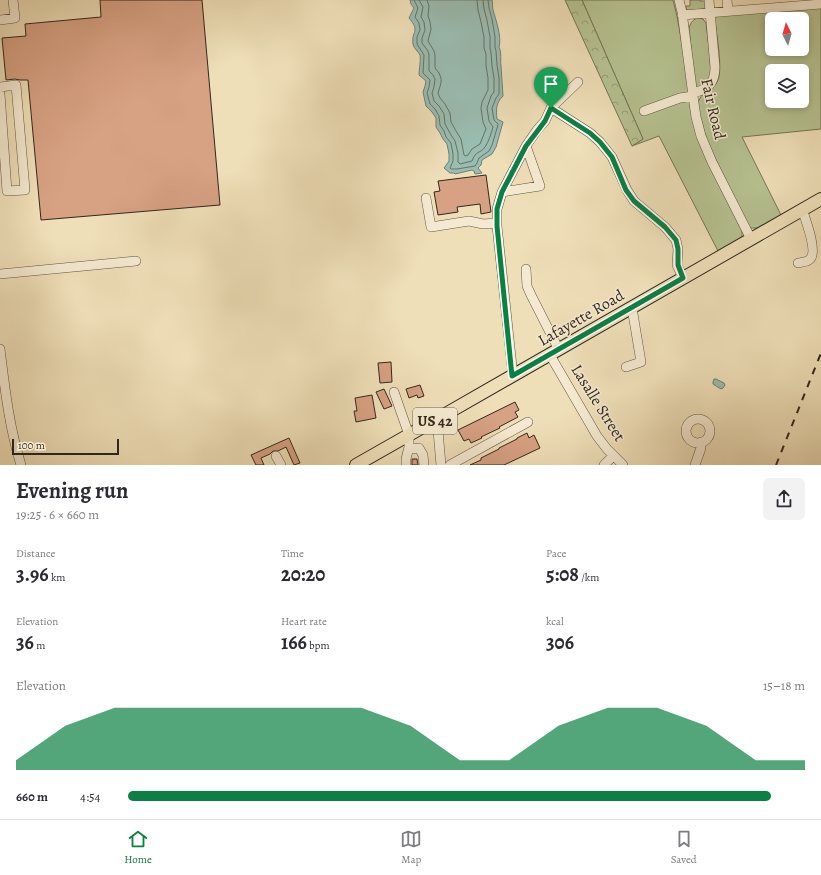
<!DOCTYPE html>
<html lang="en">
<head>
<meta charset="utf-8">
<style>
	:root { --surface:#fff; --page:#f2f2f3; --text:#2b2b33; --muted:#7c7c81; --line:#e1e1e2; --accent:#0b8043 }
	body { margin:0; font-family:Alegreya,serif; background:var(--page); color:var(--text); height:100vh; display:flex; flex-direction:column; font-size:15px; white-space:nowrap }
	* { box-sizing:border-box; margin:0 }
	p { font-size:13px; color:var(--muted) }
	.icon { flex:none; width:22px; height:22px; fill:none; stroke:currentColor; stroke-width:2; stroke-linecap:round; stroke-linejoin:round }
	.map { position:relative; height:465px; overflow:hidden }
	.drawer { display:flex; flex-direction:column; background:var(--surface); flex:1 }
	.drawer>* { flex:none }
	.needle { width:26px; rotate:355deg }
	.buttons { position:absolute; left:765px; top:12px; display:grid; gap:8px }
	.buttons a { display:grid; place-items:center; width:44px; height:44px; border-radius:6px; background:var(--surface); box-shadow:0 2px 6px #0003; font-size:20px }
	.scale { position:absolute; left:12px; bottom:10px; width:107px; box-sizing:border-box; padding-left:4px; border:2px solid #31271d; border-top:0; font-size:11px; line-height:14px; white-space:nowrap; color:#31271d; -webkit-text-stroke:3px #f5ead1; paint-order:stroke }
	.pin { position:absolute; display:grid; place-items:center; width:34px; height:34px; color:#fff; margin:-41px -17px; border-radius:50% 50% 50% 0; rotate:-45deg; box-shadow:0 0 4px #0007 }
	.pin .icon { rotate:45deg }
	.round { display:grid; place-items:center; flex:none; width:42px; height:42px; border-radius:6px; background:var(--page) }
	.summary { display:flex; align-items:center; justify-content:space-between; height:68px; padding:0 16px }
	h1 { font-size:22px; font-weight:600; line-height:30px }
	.figures { display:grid; grid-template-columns:repeat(3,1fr); gap:6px; height:68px; padding:4px 16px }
	.figures div { display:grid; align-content:center }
	.figures b { font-size:20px; font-weight:600 }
	.figures small { font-size:11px; font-weight:400 }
	.figures p { font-size:11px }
	.chart { height:112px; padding:8px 16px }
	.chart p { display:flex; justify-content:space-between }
	.chart svg { width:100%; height:72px; margin-top:4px; fill:var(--accent); opacity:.7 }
	ul { padding:0 16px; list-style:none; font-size:13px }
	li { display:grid; grid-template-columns:64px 48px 1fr; align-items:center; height:30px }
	li i { height:10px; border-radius:5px; background:var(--accent) }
	.tabs { display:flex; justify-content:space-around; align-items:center; height:56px; border-top:1px solid var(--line); background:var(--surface); font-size:11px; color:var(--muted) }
	.tabs a { display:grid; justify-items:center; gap:2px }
	.tabs .on { color:var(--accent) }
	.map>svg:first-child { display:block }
	.grass { fill:#b6c291; stroke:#747457; fill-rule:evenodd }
	.forest { fill:url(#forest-crowns); stroke:#747457 }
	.water { fill:#9abcb1; stroke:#708076 }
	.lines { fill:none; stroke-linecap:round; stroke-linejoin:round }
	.shore { stroke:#667267; stroke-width:1 }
	.building { fill:#d7a183; stroke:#31271d }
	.minor-casing { stroke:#605544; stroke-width:10 }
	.major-casing { stroke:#31271d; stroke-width:14 }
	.minor { stroke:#f5ead1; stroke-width:9 }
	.major { stroke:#efdfb8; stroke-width:12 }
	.rail { stroke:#31271d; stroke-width:2; stroke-dasharray:7 7; stroke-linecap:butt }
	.route-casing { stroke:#fff; stroke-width:8 }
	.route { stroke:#0b8043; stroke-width:5 }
	.labels { text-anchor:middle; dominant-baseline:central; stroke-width:3; stroke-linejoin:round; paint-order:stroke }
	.shield { fill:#f5ead1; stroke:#6c6253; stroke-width:1 }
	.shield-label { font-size:15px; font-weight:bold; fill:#31271d }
	.street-label { font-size:16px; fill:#31271d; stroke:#f5ead1 }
</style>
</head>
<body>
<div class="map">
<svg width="821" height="465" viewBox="0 0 821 465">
	<defs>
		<pattern id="forest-crowns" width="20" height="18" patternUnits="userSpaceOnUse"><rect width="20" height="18" fill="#b6c291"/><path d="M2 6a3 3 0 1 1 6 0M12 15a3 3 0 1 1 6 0" fill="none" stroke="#959e76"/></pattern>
	</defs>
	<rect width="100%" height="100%" fill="#efdfb8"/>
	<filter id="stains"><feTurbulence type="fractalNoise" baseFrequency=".005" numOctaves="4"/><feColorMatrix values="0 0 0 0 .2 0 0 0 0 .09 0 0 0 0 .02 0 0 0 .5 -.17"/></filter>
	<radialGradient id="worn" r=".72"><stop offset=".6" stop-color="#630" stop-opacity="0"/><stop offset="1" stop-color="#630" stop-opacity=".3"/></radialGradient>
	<path class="grass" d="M582 0H673L677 16 683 49 716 179 741 229 742 232V238L718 251 659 136 632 146 643 139Z
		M690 0H700V1H706L707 8 686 11V6H690Z
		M821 8V129L742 137 781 215 759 228H751L747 224C739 207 731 191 723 174 715 158 707 143 703 126 701 119 698 112 698 105 699 90 714 92 718 80 723 69 716 29 714 16ZM772 19H802V49H772ZM772 71H802V101H772Z
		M699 18 703 19 706 23 710 56 711 75 708 83 697 88 695 86 689 28C691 22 693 19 699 18Z"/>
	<path class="forest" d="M565 0H582L643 139 632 146Z"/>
	<path class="water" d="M410 0H492C493 3 492 6 493 10 496 20 502 38 499 47 502 53 500 60 501 66 502 76 502 86 503 96 496 103 496 109 497 119L503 122 496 147 492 154 482 160 481 165 478 168 482 173 475 174 474 171 472 170 455 174 454 173H450L444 168 449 161V154L447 144 443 139 440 133 436 127V118L432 112 426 106 423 92 425 86 426 81 419 75C419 70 421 59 420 55 418 51 414 49 413 44 411 31 421 32 409 18L414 8 411 4Z
		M714 379H716L724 383 725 385 723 388 721 389 713 384V382Z"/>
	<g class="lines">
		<path class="shore" d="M414 0 418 8 415 17 419 23 420 30 417 37V44L424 55 423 73 430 80 429 87 427 93 430 104 435 109 439 116 440 125 444 131 446 137 451 143 453 154V161L450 168 451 169H457L475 166 477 163 479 158 489 151 492 145 498 125V124L494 120 492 108 496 98 499 94V78L497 65 496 51 495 47V37L492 19 489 8 488 0
			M419 0 423 7 421 17 424 22 425 30 422 38V43L428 51 429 55V71L433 75 435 79 434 87 432 93 434 101 439 106 444 114 445 124 451 135 455 141 458 153V162L460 164 472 161C476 150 480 154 485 147 489 141 491 134 493 127L489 121 487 108 491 96 494 92V78L492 66 491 53 490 48V37L487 20 484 9 483 0
			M427 0 429 6 428 16 430 22 431 29 428 41 434 51 435 55V68L439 73 441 78V83L438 93 440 98 445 104 450 113 451 122 456 131 461 139 464 155 466 156 468 155 472 149 480 144 486 129 483 122 481 108 482 102 488 90V78L486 66V54L484 48V37L481 22 478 10 477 0"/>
	</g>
	<path class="building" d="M100 0H202L220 205 41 220 28 80H20L15 79 6 80 2 38 26 36 25 24 101 17Z
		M486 175 491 212 481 214 480 204 457 207 458 212 438 215 434 192 440 191 438 181Z
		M391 362 392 382 380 383 378 363Z
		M420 385 424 396 418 398 417 395 409 398 406 389Z
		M384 389 392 406 384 409 376 392Z
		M372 395 376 418 356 422 354 411H357L355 398Z
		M515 402 519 410 515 412 518 417 499 427 500 428 481 437 482 438 471 443 469 439 464 441 458 430Z
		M527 433 529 438 534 435 540 448 504 465H470L481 460V458L499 449V448L517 439V438Z
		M289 438 300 463 294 465 286 447 278 451H273L270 454 261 458 264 465H256L251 455Z
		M412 459H417L418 465H412Z"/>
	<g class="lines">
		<g class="minor-casing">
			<path id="minor" d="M679 0 682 12 693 96 696 117 701 136 712 162 751 239
				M727 0 728 11
				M682 15 821 4
				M0 20 15 18 13 0
				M0 87 16 85 25 190 7 191 0 94
				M692 93C708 90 715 83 715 67L709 0
				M551 108 590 133 600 142 612 157 627 190 634 201 665 227 676 240 678 249 677 265 683 278
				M644 111 680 98 693 96
				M502 192 540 186 526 146
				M426 198 431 227 469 221 483 224 497 223
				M798 263C802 262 808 262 810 259 818 252 805 218 802 209
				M526 269 527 286 531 295 559 350
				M0 274 136 261
				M0 349C5 389 9 426 21 465
				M550 355 597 436 607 449 623 465
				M626 367 641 362 632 308
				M513 376 497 226V209L502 192 526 146 537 130 545 121 551 108 578 82
				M394 392 409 435V447L406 459V465
				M437 419 441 465
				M686 431a12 12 0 1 1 24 0a12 12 0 1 1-24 0Z
				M409 449 419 448 423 455 424 465
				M276 456 281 465
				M450 465 528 422
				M604 465 613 456
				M695 465 701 448V442"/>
		</g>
		<g class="major-casing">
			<path id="major" d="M356 465 437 419 821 199"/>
		</g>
		<use href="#minor" class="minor"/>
		<use href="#major" class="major"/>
		<path class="rail" d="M776 465 821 353"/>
	</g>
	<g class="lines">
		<g class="route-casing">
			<path id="route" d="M551 108 590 133 600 142 612 157 626 190 634 201 665 227 676 240 678 249V265L683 278 512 376 497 226V209L502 192 526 146 545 121Z"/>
		</g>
		<use href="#route" class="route"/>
	</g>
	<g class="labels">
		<rect class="shield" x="413" y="408" width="44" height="26" rx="3"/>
		<g class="shield-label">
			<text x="435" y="421">US 42</text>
		</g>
		<g class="street-label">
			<text transform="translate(713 109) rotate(77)">Fair Road</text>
			<text transform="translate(581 318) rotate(-30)">Lafayette Road</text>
			<text transform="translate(598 403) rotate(58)">Lasalle Street</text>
		</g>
	</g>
	<rect width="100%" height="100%" filter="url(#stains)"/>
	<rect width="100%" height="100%" fill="url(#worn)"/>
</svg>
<div class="buttons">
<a><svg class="needle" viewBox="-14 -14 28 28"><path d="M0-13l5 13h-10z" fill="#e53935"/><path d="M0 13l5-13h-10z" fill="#7c7c81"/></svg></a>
<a><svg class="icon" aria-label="layers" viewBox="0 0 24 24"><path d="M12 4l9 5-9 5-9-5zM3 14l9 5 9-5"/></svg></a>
</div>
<div class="scale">100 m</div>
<div class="pin" style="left:551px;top:108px;background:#1e9e55"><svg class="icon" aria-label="arrive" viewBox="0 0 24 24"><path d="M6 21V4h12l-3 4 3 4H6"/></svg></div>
</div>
<section class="drawer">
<div class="summary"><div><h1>Evening run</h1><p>19:25 · 6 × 660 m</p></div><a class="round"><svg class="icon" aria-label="share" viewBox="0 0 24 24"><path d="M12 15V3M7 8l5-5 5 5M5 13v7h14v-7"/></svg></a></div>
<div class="figures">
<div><p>Distance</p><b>3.96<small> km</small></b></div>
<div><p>Time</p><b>20:20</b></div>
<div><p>Pace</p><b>5:08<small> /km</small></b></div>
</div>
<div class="figures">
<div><p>Elevation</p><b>36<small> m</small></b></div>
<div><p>Heart rate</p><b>166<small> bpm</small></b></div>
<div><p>kcal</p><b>306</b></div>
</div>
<div class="chart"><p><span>Elevation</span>15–18 m</p>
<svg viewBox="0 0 160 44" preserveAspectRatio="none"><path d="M0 44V38L10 17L20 6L30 6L40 6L50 6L60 6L70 6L80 17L90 38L100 38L110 17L120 6L130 6L140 17L150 38L160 38V44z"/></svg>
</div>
<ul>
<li><b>660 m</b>4:54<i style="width:95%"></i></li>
</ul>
</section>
<nav class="tabs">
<a class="on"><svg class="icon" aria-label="home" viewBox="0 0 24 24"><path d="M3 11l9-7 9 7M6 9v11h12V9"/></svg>Home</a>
<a><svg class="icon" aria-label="map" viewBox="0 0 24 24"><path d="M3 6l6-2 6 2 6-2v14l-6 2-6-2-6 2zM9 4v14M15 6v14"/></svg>Map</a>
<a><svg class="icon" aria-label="saved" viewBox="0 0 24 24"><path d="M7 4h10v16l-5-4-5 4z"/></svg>Saved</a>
</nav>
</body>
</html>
